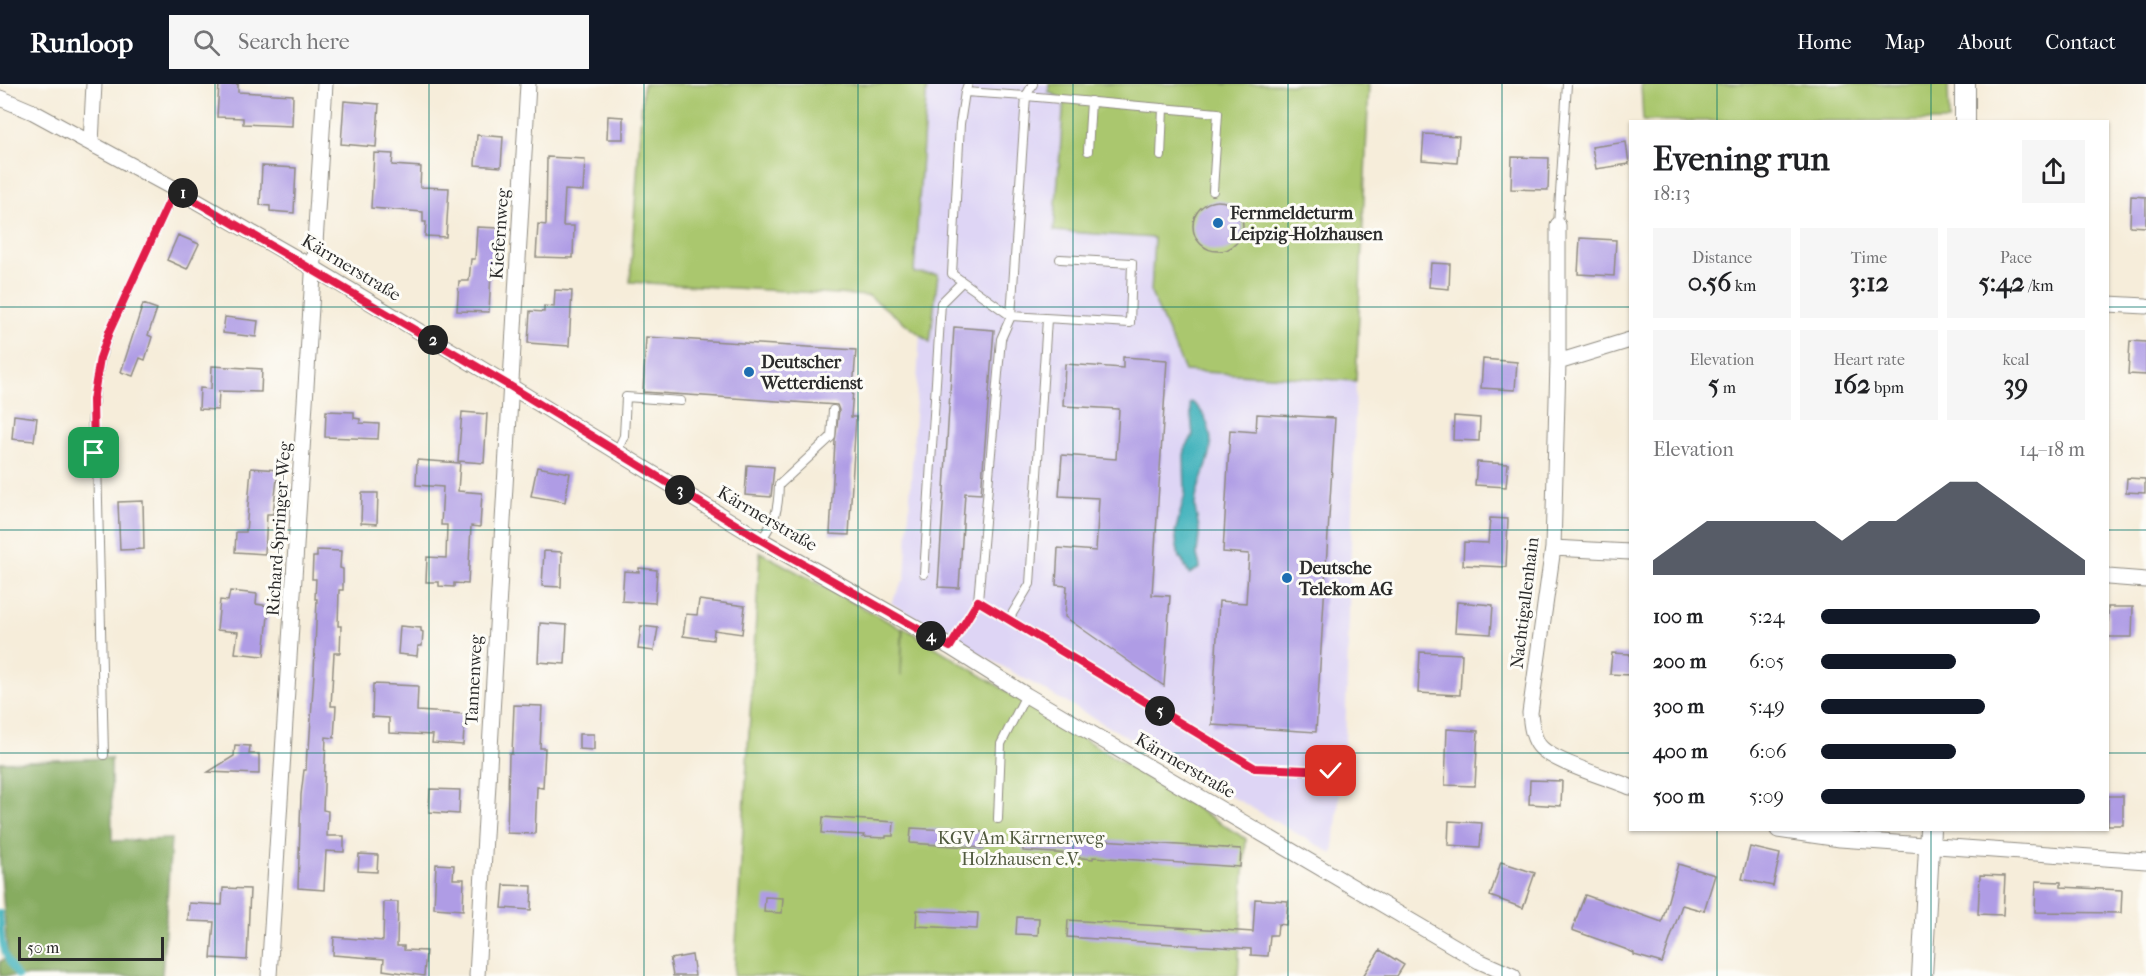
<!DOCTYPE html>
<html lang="en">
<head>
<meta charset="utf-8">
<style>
	:root { --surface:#fff; --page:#f6f6f6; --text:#202124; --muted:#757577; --accent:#111827 }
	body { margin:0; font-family:"IM FELL French Canon",serif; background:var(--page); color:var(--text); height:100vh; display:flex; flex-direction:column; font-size:22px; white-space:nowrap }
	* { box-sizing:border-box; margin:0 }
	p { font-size:20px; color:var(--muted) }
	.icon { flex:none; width:33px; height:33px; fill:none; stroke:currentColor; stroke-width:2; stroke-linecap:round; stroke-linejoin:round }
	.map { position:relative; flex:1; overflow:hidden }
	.panel { position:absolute; left:1629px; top:36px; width:480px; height:711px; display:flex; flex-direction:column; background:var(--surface); border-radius:0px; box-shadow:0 2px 4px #0004 }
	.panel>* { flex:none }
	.scale { position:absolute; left:18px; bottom:15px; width:146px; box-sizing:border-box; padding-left:6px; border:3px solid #2b2b2b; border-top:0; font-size:16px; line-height:21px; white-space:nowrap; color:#2b2b2b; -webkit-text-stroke:4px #fdfcf7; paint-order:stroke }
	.pin { position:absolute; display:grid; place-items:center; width:51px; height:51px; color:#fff; margin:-26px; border-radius:12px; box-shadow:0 3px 9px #0006 }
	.km { position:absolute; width:30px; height:30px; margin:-15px; border-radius:50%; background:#222; color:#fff; font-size:16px; line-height:30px; text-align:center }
	.round { display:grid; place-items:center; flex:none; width:63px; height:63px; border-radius:0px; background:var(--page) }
	.head { display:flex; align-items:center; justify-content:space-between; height:102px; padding:0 24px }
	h1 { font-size:33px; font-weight:700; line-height:45px }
	.figures { display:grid; grid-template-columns:repeat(3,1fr); gap:9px; height:102px; padding:6px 24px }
	.figures div { display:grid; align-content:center; border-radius:0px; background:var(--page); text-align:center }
	.figures b { font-size:26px; font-weight:700 }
	.figures small { font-size:16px; font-weight:400 }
	.figures p { font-size:16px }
	.chart { height:168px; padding:12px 24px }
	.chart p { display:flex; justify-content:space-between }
	.chart svg { width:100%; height:108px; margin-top:6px; fill:var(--accent); opacity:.7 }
	ul { padding:0 24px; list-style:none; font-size:20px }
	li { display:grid; grid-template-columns:96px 72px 1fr; align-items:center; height:45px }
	li i { height:15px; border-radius:8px; background:var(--accent) }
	header { display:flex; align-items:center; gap:36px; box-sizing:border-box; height:84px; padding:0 30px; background:var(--accent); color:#fff }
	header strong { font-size:28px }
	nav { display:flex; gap:33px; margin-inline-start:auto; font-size:21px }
	.search { width:420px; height:54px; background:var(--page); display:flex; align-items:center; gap:15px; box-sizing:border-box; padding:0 21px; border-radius:0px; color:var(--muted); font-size:22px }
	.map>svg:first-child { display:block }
	.built { fill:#ded5f5 }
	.green { fill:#aac76e; stroke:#6a794c; stroke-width:1.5 }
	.forest { fill:#87ac61; stroke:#596c46; stroke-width:1.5 }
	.water { fill:#44b4bd; stroke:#387074; stroke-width:1.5 }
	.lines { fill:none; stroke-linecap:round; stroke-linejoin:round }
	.stream { stroke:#44b4bd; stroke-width:6 }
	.building { fill:#af9ce5 }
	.service-casing { stroke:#908c82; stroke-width:10 }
	.minor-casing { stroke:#908c82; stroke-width:17 }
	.tertiary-casing { stroke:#908c82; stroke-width:22 }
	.service { stroke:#fff; stroke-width:8 }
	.minor { stroke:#fff; stroke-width:15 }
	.tertiary { stroke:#fff; stroke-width:20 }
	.route-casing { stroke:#fff; stroke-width:12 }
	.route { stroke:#e11d48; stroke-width:8 }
	.grid { fill:none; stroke:#0f766e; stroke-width:1.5; stroke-opacity:0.55 }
	.poi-dot { fill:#1f6fb2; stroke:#fdfcf7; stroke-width:2 }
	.labels { text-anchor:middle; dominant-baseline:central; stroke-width:6; stroke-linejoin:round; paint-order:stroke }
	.poi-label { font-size:18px; font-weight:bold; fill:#2b2b2b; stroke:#fdfcf7; text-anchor:start }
	.street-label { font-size:18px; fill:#2b2b2b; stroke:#fdfcf7 }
	.park-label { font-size:18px; fill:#515a3f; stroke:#fdfcf7 }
</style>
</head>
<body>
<header>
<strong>Runloop</strong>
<div class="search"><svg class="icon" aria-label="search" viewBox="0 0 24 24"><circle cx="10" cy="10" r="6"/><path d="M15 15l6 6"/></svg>Search here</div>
<nav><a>Home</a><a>Map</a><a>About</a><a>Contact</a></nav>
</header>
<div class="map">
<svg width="2146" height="892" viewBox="0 0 2146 892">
	<rect width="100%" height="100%" fill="#fdfcf7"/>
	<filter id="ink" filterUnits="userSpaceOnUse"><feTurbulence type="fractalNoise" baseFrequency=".0167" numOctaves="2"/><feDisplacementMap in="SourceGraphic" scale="12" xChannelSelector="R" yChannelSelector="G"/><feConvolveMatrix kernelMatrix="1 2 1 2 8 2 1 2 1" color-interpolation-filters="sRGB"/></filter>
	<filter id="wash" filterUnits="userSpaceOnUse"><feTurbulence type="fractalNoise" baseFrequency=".008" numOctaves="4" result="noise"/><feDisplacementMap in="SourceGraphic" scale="24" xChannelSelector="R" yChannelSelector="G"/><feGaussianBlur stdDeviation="1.35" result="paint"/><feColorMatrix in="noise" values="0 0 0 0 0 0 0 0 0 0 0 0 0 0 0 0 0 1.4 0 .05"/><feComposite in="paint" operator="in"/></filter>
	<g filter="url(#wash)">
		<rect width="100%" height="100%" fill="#f6edda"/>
		<path class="built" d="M928 0H1369L1356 297 1345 660 1333 770 891 519 905 494 920 250 914 189Z"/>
		<path class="green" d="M643 0H927L914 189 938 190 930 258 869 212 630 198Z
			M1049 0H1369L1356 297 1185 287 1151 209 1154 154 1054 147 1064 16 1049 8Z
			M1641 0H1948L1949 37H1643Z
			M760 468 902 545 901 592 903 543 1246 755 1238 892H734Z"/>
		<path class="forest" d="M111 674 112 757 171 755 162 892H0V877L8 875 0 777V678Z"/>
		<path class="water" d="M1192 318C1209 330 1215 358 1208 377 1203 392 1196 405 1195 421 1195 430 1199 439 1199 448 1199 456 1197 464 1197 471 1198 476 1200 480 1200 484L1189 490 1181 474H1179L1175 449 1185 410 1184 371 1186 363 1193 352 1190 319Z"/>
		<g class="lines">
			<path class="stream" d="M0 829C2 856 0 870 18 892"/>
		</g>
		<g id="blocks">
			<path class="building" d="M219 0H238V8L293 11 292 42 243 40V34L217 33Z
				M344 17 379 20 376 63 341 60Z
				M608 32 623 33V55H607Z
				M1424 50 1459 52 1457 79 1422 76Z
				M477 51 503 53 501 83 475 81Z
				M1626 58 1629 80 1596 85 1592 63Z
				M374 69 393 70 392 81 421 83 420 103 449 104 446 153 425 152 426 138H423V128L371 124Z
				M547 73 585 75 583 107 565 106 563 142H574L573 174 536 173 538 140 546 141Z
				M1512 73 1549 74 1548 106 1511 105Z
				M262 82 296 84 294 129 270 127V122L260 121Z
				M2131 112 2146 113V143L2130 142Z
				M1193 142a25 25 0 1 1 50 0a25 25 0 1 1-50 0Z
				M477 143 499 144 496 190 491 189 489 228 457 227 459 197H469L471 175H475Z
				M178 151 199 160 187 185 167 176Z
				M1580 154 1616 156 1614 192 1578 190Z
				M1431 179 1450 180 1449 205 1429 203Z
				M555 206 572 207 569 262 528 259 530 227 544 228V222L554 223Z
				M143 220 157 225 148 251 152 253 145 276 140 274 133 292 121 288Z
				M225 233 258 237 256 253 223 249Z
				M954 243 994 246 981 410 965 409 959 504 938 503Z
				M646 253 856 266 851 333H856L849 451 830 450 835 357 839 326 837 321 643 308Z
				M2130 257 2146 258V291L2128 290Z
				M1123 273 1167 276 1152 511 1170 512 1164 602 1065 533 1067 502 1056 501 1058 464 1096 467 1099 414 1059 412 1062 371 1116 375 1119 325 1063 322 1065 280 1123 284Z
				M1483 275 1517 278 1515 306 1481 304Z
				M212 282 262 285 261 308 219 307 218 326 199 325 200 304 211 305Z
				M326 327 354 328V334L360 335V339L379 340 378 355 325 353Z
				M462 328 487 330 484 379 458 377Z
				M1257 330 1335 334 1316 648 1212 641 1219 517 1246 519 1249 470 1223 468 1230 346 1256 348Z
				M14 331 37 334 34 357 12 355Z
				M1454 332 1480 334 1479 357 1453 356Z
				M417 376 460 379 458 407 482 409 480 443 471 442 468 500 454 499V503L439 502V498H426L427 473 446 474 447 441H441L443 403 416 401Z
				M1477 378 1508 380 1506 403 1475 401Z
				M747 381 774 383 771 413 745 411Z
				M537 383 570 389 565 418 531 412Z
				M251 384 278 386 273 430H267L265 470 235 468 236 448H246Z
				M2127 394 2145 395V409L2126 408Z
				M362 409H378L377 440 361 439Z
				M143 417 144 465 120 466 118 418Z
				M1490 434 1508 435 1506 483 1463 481 1464 458 1488 459Z
				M317 466 341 467 340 484 343 485V506H339L338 542H341L340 569H334L331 622H336L334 654 326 653 323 726 328 727 327 752H344V768L326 767 324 806 298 804 301 711 304 686H306L307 665H309L314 589 317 515H315L316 495H312L313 473H317Z
				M544 467 562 468 561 503 542 502Z
				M639 484 657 486 655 519 622 517 624 487 639 488Z
				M230 507 257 510 256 520 269 522 264 572 235 569 238 548 217 546 220 516 228 517Z
				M699 516 745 522 742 550 714 546 713 556 683 552 686 530 697 531Z
				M1457 518 1493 521 1491 550 1455 548Z
				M2108 523H2133L2132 553H2108Z
				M540 539 567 541 565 580 538 578Z
				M400 542 421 544V547L423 548 422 562H418L417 572 398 570Z
				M641 542 658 544 654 567 638 565Z
				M1420 568 1462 570 1460 611 1418 609Z
				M1612 569 1630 570V591L1610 590Z
				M373 600 418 602 417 627 465 630 463 661 432 659 433 651 389 649V634L372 633Z
				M514 621 542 622 540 664H545L543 704 537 703 535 750 507 749 509 670H512Z
				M1447 645 1478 647 1475 702 1445 701Z
				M579 650H594V666L579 665Z
				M235 661 250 662 249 670H259V690L208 688 234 672Z
				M1530 696 1562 697 1561 722 1529 720Z
				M430 705 460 706 459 730 429 728Z
				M2108 712H2123V741H2108Z
				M823 733 894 738 893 752H886V754L863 753 864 751 822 749Z
				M1449 737 1482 739 1480 763 1448 761Z
				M911 744 984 748 983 764 910 759Z
				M1023 751 1241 765 1240 783 1093 773V775L1071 773V770L1023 767Z
				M1750 763 1780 770 1773 802 1742 795Z
				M359 770 378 771 377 788 358 787Z
				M1501 778 1535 789 1523 824 1490 812Z
				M436 780 454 781 453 795H464L463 826 434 824Z
				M1678 780 1715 791 1704 827 1682 821 1662 879 1634 871V869L1625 865 1572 846 1585 811 1662 838Z
				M1980 791 2005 792 2003 831 1978 830Z
				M2036 797 2061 798V803L2122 806 2121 829 2035 828Z
				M504 801 532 802 531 826 502 824Z
				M223 804 250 805 247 876 211 874 214 838 188 837 189 819 222 821Z
				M765 813 783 814 782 829 764 828Z
				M1255 815 1288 817 1286 841 1278 840 1277 851H1270L1268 872 1251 871V865L1067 853 1068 836 1253 848Z
				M384 818H398L397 862H404V866L426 867 424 892 383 886 384 875 333 871 334 853 383 857Z
				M917 826 978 829 977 845 916 842Z
				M1017 833 1039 834 1038 851 1016 850Z
				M1380 866 1404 881 1397 892H1363Z
				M692 871 695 892H673L670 875Z"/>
		</g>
	</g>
	<g filter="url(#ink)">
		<use href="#blocks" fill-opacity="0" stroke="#908c82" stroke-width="1.5"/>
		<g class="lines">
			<g class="service-casing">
				<path id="service" d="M968 0 965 8 960 40 952 190 1011 232 1130 239 1132 179 1060 175
					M965 8 1026 12 1218 29 1213 107
					M1088 67 1091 17
					M1161 72 1163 24
					M1558 141 1567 0
					M617 367 624 352 626 313 681 317
					M761 456C776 435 778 427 779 401L831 353 833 326
					M924 490 941 219 962 198
					M978 517 1255 684 1331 687
					M1009 535 1030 500 1047 235
					M950 563 978 517 1001 255 1011 232 1026 12 1033 0
					M104 671 97 375 94 369 92 338 96 297 101 274 109 248 175 105
					M998 735 1001 660 1026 611"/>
			</g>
			<g class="minor-casing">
				<path id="minor" d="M0 14 33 28 175 105 315 185 510 302 761 456 950 563 1026 611 1479 877 1513 892
					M91 59 94 0
					M1558 141V278L1553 464 1530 629C1531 639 1532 651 1538 660 1548 677 1610 694 1630 703
					M2108 220 2146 222
					M1558 278 1630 256
					M1553 464 1630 468
					M2108 493 2146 496
					M1778 746 1840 755 2146 777
					M269 892 325 0
					M477 892 528 0"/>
			</g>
			<g class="tertiary-casing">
				<path id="tertiary" d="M1965 0V38
					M1922 892 1930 746"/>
			</g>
			<use href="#service" class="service"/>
			<use href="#minor" class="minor"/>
			<use href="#tertiary" class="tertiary"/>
		</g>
	</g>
	<g class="lines" filter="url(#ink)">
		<g class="route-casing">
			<path id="route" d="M94 369 93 316 100 274 109 248 175 105 510 302 761 456 950 563 978 517 1255 684 1331 687"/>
		</g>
		<use href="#route" class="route"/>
	</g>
	<path class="grid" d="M215 0V892M429 0V892M644 0V892M858 0V892M1073 0V892M1288 0V892M1502 0V892M1717 0V38M1931 0V38M0 223H1630M2108 223H2146M0 446H1630M2108 446H2146M0 669H1630M2108 669H2146M1717 746V892M1931 746V892"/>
	<g class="poi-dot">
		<circle cx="1218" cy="139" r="6"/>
		<circle cx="749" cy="288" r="6"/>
		<circle cx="1287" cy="494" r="6"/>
	</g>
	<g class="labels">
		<g class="poi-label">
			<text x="1230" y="129">Fernmeldeturm<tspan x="1230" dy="21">Leipzig-Holzhausen</tspan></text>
			<text x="761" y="278">Deutscher<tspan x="761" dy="21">Wetterdienst</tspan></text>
			<text x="1299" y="484">Deutsche<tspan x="1299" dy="21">Telekom AG</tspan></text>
		</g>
		<g class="street-label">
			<text transform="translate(500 150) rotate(-86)">Kiefernweg</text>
			<text transform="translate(351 184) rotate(31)">Kärrnerstraße</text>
			<text transform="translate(767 435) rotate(30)">Kärrnerstraße</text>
			<text transform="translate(279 445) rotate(-86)">Richard-Springer-Weg</text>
			<text transform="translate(1525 519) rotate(-83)">Nachtigallenhain</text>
			<text transform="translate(474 596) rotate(-87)">Tannenweg</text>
			<text transform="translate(1185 682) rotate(30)">Kärrnerstraße</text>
		</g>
		<g class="park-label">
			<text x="1021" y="754">KGV Am Kärrnerweg<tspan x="1021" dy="21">Holzhausen e.V.</tspan></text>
		</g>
	</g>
</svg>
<div class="scale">50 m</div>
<div class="pin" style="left:94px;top:369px;background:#1e9e55"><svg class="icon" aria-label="arrive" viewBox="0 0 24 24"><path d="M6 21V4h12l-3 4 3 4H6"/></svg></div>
<div class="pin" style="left:1331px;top:687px;background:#d93025"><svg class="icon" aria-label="check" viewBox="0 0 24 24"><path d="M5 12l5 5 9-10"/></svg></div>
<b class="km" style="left:183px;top:109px">1</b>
<b class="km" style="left:433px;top:256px">2</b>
<b class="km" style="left:680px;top:406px">3</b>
<b class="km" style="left:931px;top:552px">4</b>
<b class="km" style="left:1160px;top:627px">5</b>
<section class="panel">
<div class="head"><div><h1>Evening run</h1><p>18:13</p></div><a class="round"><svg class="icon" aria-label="share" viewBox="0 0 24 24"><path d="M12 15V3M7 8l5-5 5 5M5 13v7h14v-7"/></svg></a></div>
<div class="figures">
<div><p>Distance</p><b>0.56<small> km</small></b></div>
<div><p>Time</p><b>3:12</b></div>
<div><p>Pace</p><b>5:42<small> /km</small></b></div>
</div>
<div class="figures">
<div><p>Elevation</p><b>5<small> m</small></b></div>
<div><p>Heart rate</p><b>162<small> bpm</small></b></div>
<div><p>kcal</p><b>39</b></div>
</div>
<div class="chart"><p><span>Elevation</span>14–18 m</p>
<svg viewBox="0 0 160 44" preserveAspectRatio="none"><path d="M0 44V38L10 30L20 22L30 22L40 22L50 22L60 22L70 30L80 22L90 22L100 14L110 6L120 6L130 14L140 22L150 30L160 38V44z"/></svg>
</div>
<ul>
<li><b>100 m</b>5:24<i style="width:83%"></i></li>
<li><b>200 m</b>6:05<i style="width:51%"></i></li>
<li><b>300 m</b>5:49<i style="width:62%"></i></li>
<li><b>400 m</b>6:06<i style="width:51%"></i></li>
<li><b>500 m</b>5:09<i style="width:100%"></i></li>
</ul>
</section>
</div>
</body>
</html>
